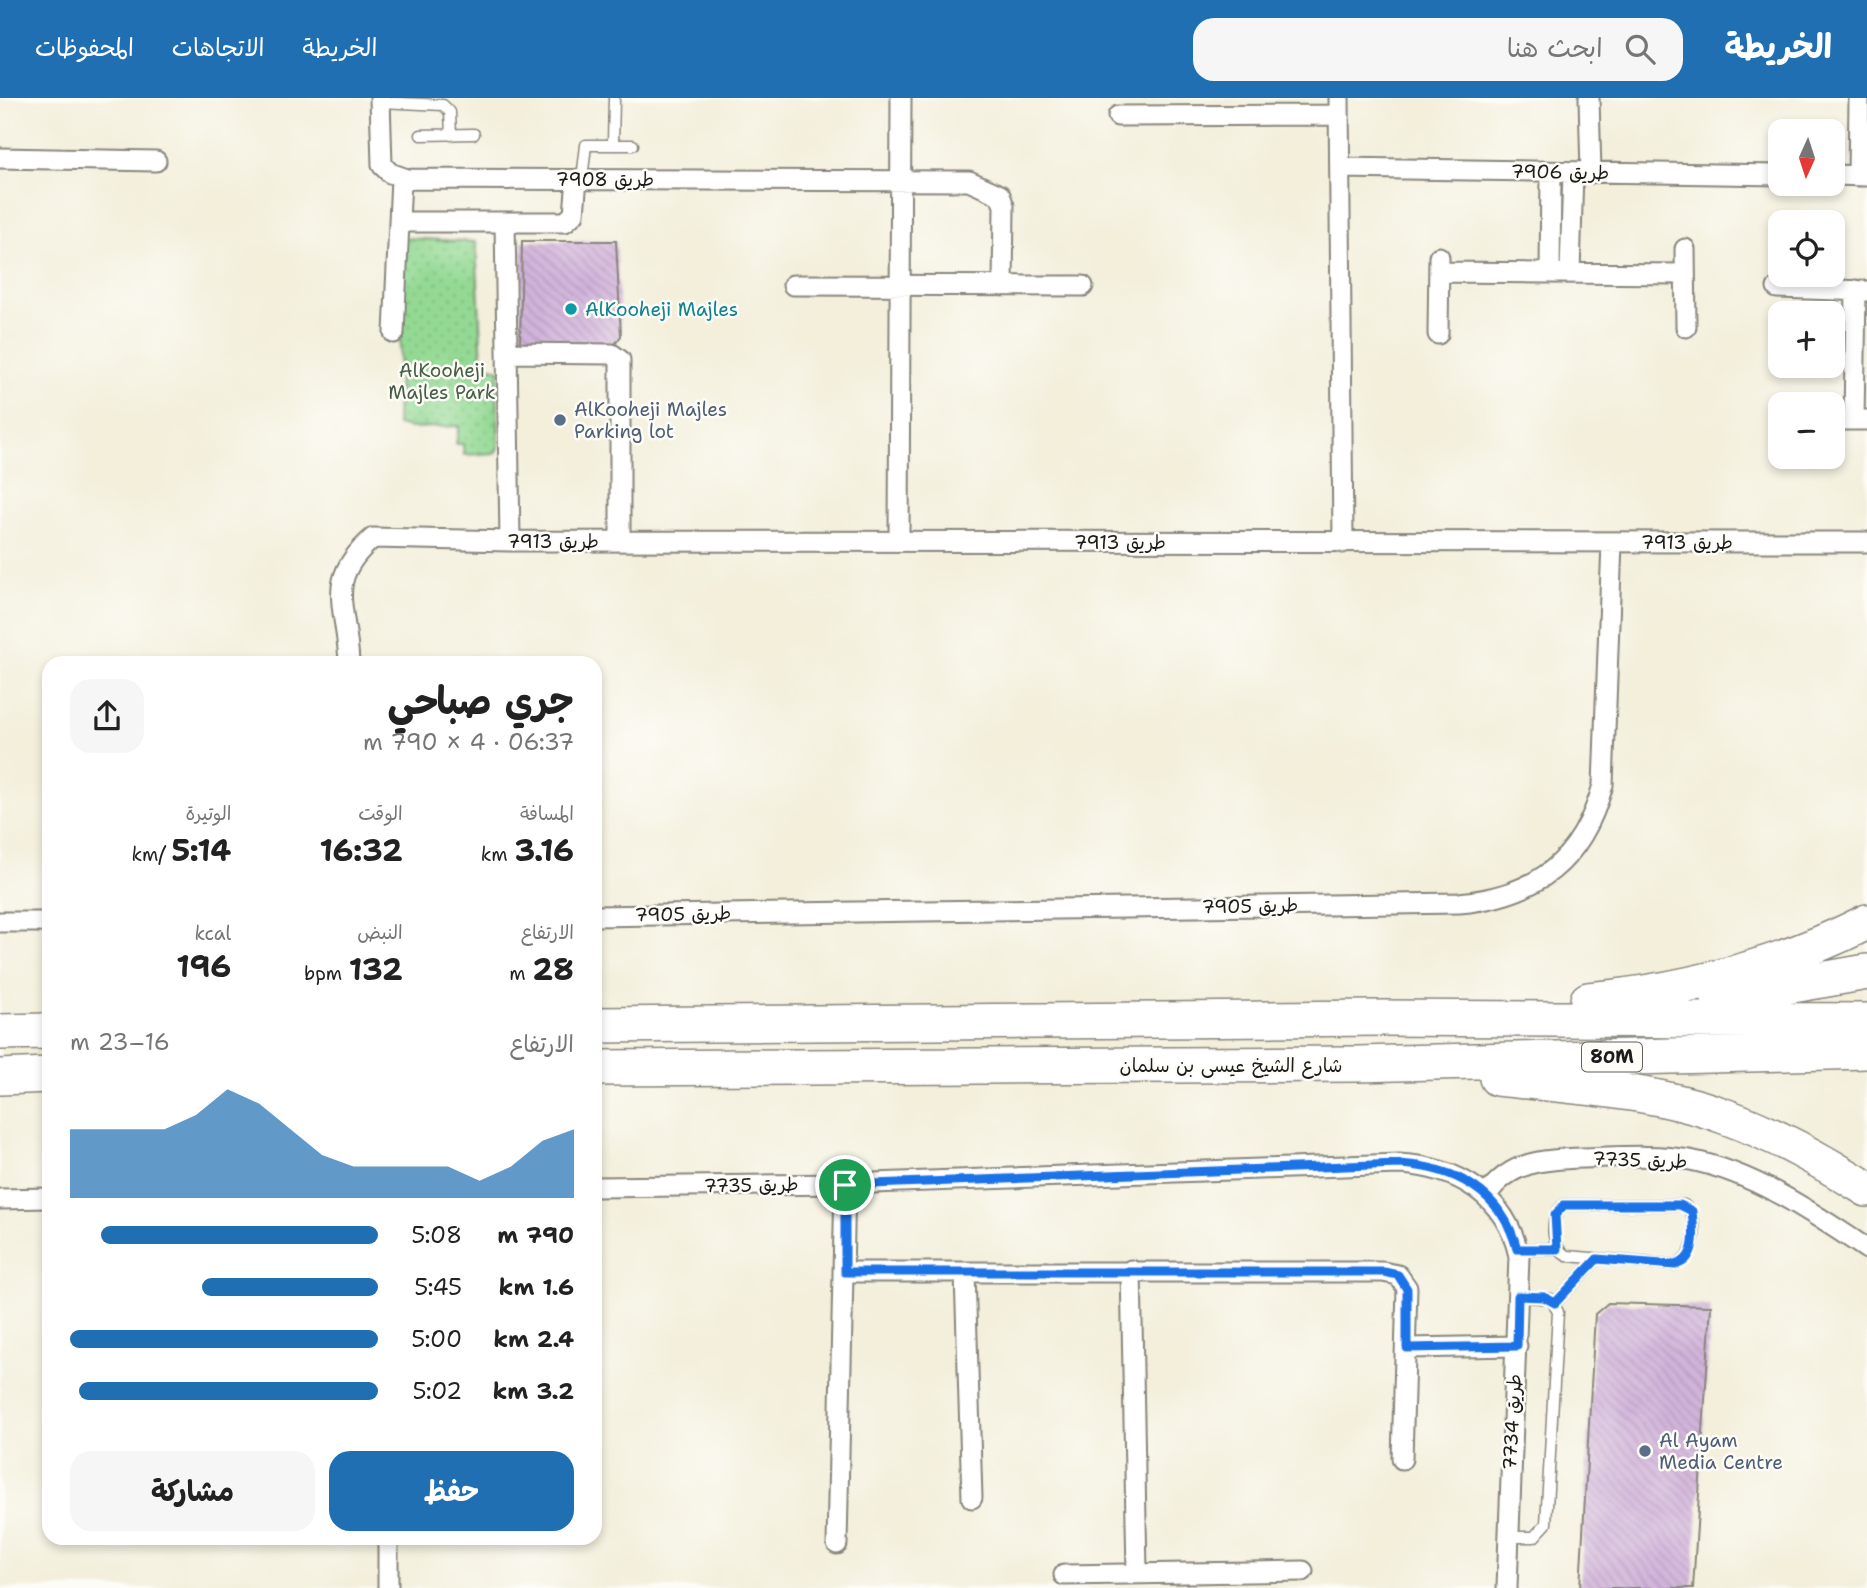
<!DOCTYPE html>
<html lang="ar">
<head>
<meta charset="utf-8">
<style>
	:root { --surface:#fff; --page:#f6f6f6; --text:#222; --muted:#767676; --accent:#1f6fb2 }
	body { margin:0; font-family:"Shantell Sans","Playpen Sans Arabic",sans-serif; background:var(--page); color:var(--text); direction:rtl; height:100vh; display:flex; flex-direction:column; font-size:26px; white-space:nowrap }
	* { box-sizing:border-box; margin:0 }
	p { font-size:23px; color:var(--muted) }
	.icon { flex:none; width:38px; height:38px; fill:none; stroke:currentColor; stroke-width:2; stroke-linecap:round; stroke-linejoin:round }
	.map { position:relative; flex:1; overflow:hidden; direction:ltr }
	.drawer { position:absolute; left:42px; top:558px; width:560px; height:889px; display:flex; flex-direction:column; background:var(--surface); border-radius:21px; box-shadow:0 4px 10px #0003; direction:rtl }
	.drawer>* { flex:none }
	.needle { width:46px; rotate:183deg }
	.buttons { position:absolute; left:1768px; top:21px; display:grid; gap:14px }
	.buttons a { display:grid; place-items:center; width:77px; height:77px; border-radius:14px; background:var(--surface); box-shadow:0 4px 10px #0003; font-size:35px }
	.pin { position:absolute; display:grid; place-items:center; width:60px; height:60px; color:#fff; margin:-30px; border:4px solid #fff; border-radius:50%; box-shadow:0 2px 7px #0007 }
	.round { display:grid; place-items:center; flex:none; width:74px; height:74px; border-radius:21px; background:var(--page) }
	.summary { display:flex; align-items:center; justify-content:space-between; height:119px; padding:0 28px }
	h1 { font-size:38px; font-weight:700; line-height:52px }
	.figures { display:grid; grid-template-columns:repeat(3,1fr); gap:10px; height:119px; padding:7px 28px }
	.figures div { display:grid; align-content:center }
	.figures b { font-size:30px; font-weight:700 }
	.figures small { font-size:19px; font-weight:400 }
	.figures p { font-size:19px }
	.chart { height:196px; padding:14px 28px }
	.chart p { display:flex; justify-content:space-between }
	.chart svg { width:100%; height:126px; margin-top:7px; fill:var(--accent); opacity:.7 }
	.button { display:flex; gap:14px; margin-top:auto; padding:14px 28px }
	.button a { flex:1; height:80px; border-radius:21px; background:var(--accent); color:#fff; font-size:28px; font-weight:700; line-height:80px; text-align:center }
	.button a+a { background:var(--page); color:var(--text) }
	ul { padding:0 28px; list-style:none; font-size:23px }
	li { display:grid; grid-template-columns:112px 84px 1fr; align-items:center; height:52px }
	li i { height:18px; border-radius:9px; background:var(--accent) }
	header { display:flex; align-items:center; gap:42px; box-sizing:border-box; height:98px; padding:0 35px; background:var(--accent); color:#fff }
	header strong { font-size:33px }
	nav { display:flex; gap:38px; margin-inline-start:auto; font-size:24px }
	.search { width:490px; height:63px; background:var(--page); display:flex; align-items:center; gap:18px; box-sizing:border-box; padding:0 24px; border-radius:21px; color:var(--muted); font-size:26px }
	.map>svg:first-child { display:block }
	.park { fill:url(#park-dots); stroke:#587a58; stroke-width:2 }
	.building { fill:url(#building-back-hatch) }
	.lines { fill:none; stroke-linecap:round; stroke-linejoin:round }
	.service-casing { stroke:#88867c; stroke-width:13 }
	.minor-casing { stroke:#88867c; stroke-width:23 }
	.motorway-casing { stroke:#88867c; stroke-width:38 }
	.service { stroke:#fff; stroke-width:10 }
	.minor { stroke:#fff; stroke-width:19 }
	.motorway { stroke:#fff; stroke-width:35 }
	.route-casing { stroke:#fff; stroke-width:14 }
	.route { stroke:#1a73e8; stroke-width:9 }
	.culture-dot { fill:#0f9aa8; stroke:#fdfcf7; stroke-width:2.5 }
	.service-dot { fill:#5c6f8a; stroke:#fdfcf7; stroke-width:2.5 }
	.labels { text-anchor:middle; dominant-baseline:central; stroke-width:5; stroke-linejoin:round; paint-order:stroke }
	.shield { fill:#fdfcf7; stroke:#605f5e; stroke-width:2 }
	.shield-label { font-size:18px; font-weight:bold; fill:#1c1c1c }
	.street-label { font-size:19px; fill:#1c1c1c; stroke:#fdfcf7 }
	.culture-label { font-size:19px; fill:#0d838f; stroke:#fdfcf7; text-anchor:start }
	.park-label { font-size:19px; fill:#465e46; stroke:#fdfcf7 }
	.service-label { font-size:19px; fill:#4e5e75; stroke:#fdfcf7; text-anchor:start }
</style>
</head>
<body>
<header>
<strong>الخريطة</strong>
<div class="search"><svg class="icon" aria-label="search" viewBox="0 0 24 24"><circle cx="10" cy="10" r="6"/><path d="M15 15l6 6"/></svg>ابحث هنا</div>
<nav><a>الخريطة</a><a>الاتجاهات</a><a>المحفوظات</a></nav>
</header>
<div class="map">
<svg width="1867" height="1490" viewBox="0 0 1867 1490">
	<defs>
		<pattern id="park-dots" width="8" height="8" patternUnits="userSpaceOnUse" patternTransform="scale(1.75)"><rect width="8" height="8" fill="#93d993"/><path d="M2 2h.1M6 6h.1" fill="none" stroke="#7eba7e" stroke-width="1.8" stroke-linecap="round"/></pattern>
		<pattern id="building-back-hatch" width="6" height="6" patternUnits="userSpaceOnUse" patternTransform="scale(1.75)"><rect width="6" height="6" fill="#d2b4db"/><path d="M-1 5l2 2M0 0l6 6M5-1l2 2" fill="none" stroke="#b49abb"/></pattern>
	</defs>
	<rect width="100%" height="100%" fill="#fdfcf7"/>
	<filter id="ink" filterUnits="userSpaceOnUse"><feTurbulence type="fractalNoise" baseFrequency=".0143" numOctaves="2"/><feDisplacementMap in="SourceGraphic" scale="14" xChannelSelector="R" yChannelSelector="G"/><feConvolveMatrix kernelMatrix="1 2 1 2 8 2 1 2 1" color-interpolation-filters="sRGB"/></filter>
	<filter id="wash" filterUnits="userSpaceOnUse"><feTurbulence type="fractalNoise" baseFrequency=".00686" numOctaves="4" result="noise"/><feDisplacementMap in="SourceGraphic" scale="28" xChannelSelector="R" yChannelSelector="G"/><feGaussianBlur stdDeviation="1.57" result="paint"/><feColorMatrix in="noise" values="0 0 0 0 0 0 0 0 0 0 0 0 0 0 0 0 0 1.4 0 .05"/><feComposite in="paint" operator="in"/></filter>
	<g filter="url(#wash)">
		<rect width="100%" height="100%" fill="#f3efdb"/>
		<path class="park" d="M404 140 476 144 482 266 500 272 497 289 499 348 495 355 464 357 463 346H456L459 328 411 330 397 327Z"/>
		<g id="blocks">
			<path class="building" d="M522 143H616L621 238 615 246 520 248Z
				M1608 1205 1711 1208 1693 1490H1580L1595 1216Z"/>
		</g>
	</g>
	<g filter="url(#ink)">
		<use href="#blocks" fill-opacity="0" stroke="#88867c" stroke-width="2"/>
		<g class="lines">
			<g class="service-casing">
				<path id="service" d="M380 4 443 7 450 14 451 37
					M421 37 474 36
					M613 46 614 0
					M582 81 586 47H633
					M1564 1107H1684C1701 1118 1696 1162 1675 1167L1567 1158C1550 1150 1549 1117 1564 1107Z
					M1517 1151H1557
					M1555 1205 1597 1161
					M1507 1439H1534L1546 1426 1558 1214 1551 1201 1518 1198"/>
			</g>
			<g class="minor-casing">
				<path id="minor" d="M380 0 382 67 390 75 407 81 969 83 1000 97 1004 108 1003 188
					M1339 0 1343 445
					M1589 0 1591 75
					M1118 18 1339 17
					M0 60 156 63
					M1340 70 1780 77
					M1832 77 1867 78
					M1858 78 1859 0
					M399 124H565L574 116 577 81
					M505 124 510 443
					M1685 151 1686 229
					M1439 174 1685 176
					M1550 175 1551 74
					M1570 175 1573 74
					M793 187 1083 188
					M1777 190 1867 193
					M394 235 401 80
					M1438 236 1439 159
					M507 255 612 256 620 262V443
					M1832 322H1867
					M1854 322 1856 192
					M899 443 901 0
					M349 565C347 507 323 483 373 440L510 443 1867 444
					M595 818 1459 805C1537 798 1582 763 1603 687L1612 444
					M0 824H49
					M595 1089 845 1086 1399 1066C1458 1069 1506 1098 1519 1158L1507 1490
					M1487 1097C1509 1063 1546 1061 1583 1060 1618 1059 1655 1056 1690 1062 1753 1074 1815 1116 1867 1151
					M0 1101 49 1100
					M1131 1172 1137 1474
					M845 1174H1383L1398 1177 1407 1190 1402 1361
					M965 1176 972 1400
					M1407 1250 1517 1248
					M837 1446 845 1086
					M1064 1477 1303 1473
					M388 1490V1440"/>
			</g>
			<g class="motorway-casing">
				<path id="motorway" d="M1719 900 1867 874
					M1588 902C1685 893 1780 868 1867 824
					M595 927 1382 920 1867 923
					M0 934 49 933
					M595 970 1358 966 1867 953
					M0 979 49 977
					M1497 980C1572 988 1653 992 1724 1018 1775 1036 1822 1063 1867 1091"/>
			</g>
			<use href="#service" class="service"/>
			<use href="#minor" class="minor"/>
			<use href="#motorway" class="motorway"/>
		</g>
	</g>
	<g class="lines" filter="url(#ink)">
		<g class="route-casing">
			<path id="route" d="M1399 1066C1455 1069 1502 1094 1517 1151H1557L1555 1117 1564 1107H1680L1692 1113C1694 1132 1698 1162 1675 1167L1597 1161 1555 1205 1544 1199 1518 1198 1517 1248 1407 1250V1191L1398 1177 1384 1174H845V1087Z"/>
		</g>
		<use href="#route" class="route"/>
	</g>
	<circle class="culture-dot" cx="571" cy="211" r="7"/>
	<g class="service-dot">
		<circle cx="560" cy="322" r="7"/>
		<circle cx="1645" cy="1353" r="7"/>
	</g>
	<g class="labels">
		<rect class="shield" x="1582" y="944.5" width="60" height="29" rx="5"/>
		<g class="shield-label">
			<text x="1612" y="959">80M</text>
		</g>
		<g class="street-label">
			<text transform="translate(1560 74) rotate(1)">طريق 7906</text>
			<text x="605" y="81">طريق 7908</text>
			<text x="553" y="443">طريق 7913</text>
			<text x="1120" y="444">طريق 7913</text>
			<text x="1687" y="444">طريق 7913</text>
			<text transform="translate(1250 808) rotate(-1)">طريق 7905</text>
			<text transform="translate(683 816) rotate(-1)">طريق 7905</text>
			<text x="1231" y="967">شارع الشيخ عيسى بن سلمان</text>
			<text transform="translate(1640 1062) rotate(2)">طريق 7735</text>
			<text transform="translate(751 1087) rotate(-1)">طريق 7735</text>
			<text transform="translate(1512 1324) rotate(-87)">طريق 7734</text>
		</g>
		<g class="culture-label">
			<text x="585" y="211">AlKooheji Majles</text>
		</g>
		<g class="park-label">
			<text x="442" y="272">AlKooheji<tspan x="442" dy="22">Majles Park</tspan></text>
		</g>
		<g class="service-label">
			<text x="574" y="311">AlKooheji Majles<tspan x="574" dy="22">Parking lot</tspan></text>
			<text x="1659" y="1342">Al Ayam<tspan x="1659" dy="22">Media Centre</tspan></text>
		</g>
	</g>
</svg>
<div class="buttons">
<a><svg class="needle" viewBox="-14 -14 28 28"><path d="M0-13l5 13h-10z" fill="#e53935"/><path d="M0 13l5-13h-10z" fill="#767676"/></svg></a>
<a><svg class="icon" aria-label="locate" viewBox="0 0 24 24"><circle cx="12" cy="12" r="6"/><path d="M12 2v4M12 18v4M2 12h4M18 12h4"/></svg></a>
<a>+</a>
<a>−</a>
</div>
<div class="pin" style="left:845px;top:1087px;background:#1e9e55"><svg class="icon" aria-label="arrive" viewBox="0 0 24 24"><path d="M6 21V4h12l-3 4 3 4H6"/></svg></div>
<section class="drawer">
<div class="summary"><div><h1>جري صباحي</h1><p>06:37 · 4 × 790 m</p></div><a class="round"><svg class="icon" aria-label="share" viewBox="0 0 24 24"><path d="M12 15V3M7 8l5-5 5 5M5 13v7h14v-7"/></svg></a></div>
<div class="figures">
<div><p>المسافة</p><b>3.16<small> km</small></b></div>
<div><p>الوقت</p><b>16:32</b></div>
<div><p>الوتيرة</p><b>5:14<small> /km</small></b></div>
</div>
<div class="figures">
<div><p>الارتفاع</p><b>28<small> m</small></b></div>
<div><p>النبض</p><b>132<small> bpm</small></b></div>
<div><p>kcal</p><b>196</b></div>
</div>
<div class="chart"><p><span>الارتفاع</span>16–23 m</p>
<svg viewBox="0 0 160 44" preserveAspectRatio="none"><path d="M0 44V20L10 20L20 20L30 20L40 15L50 6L60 11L70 20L80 29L90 33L100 33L110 33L120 33L130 38L140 33L150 24L160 20V44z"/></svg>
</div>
<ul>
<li><b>790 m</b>5:08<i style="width:90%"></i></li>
<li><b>1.6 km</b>5:45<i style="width:57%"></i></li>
<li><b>2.4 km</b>5:00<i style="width:100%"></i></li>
<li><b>3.2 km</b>5:02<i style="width:97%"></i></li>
</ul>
<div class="button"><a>حفظ</a><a>مشاركة</a></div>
</section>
</div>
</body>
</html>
